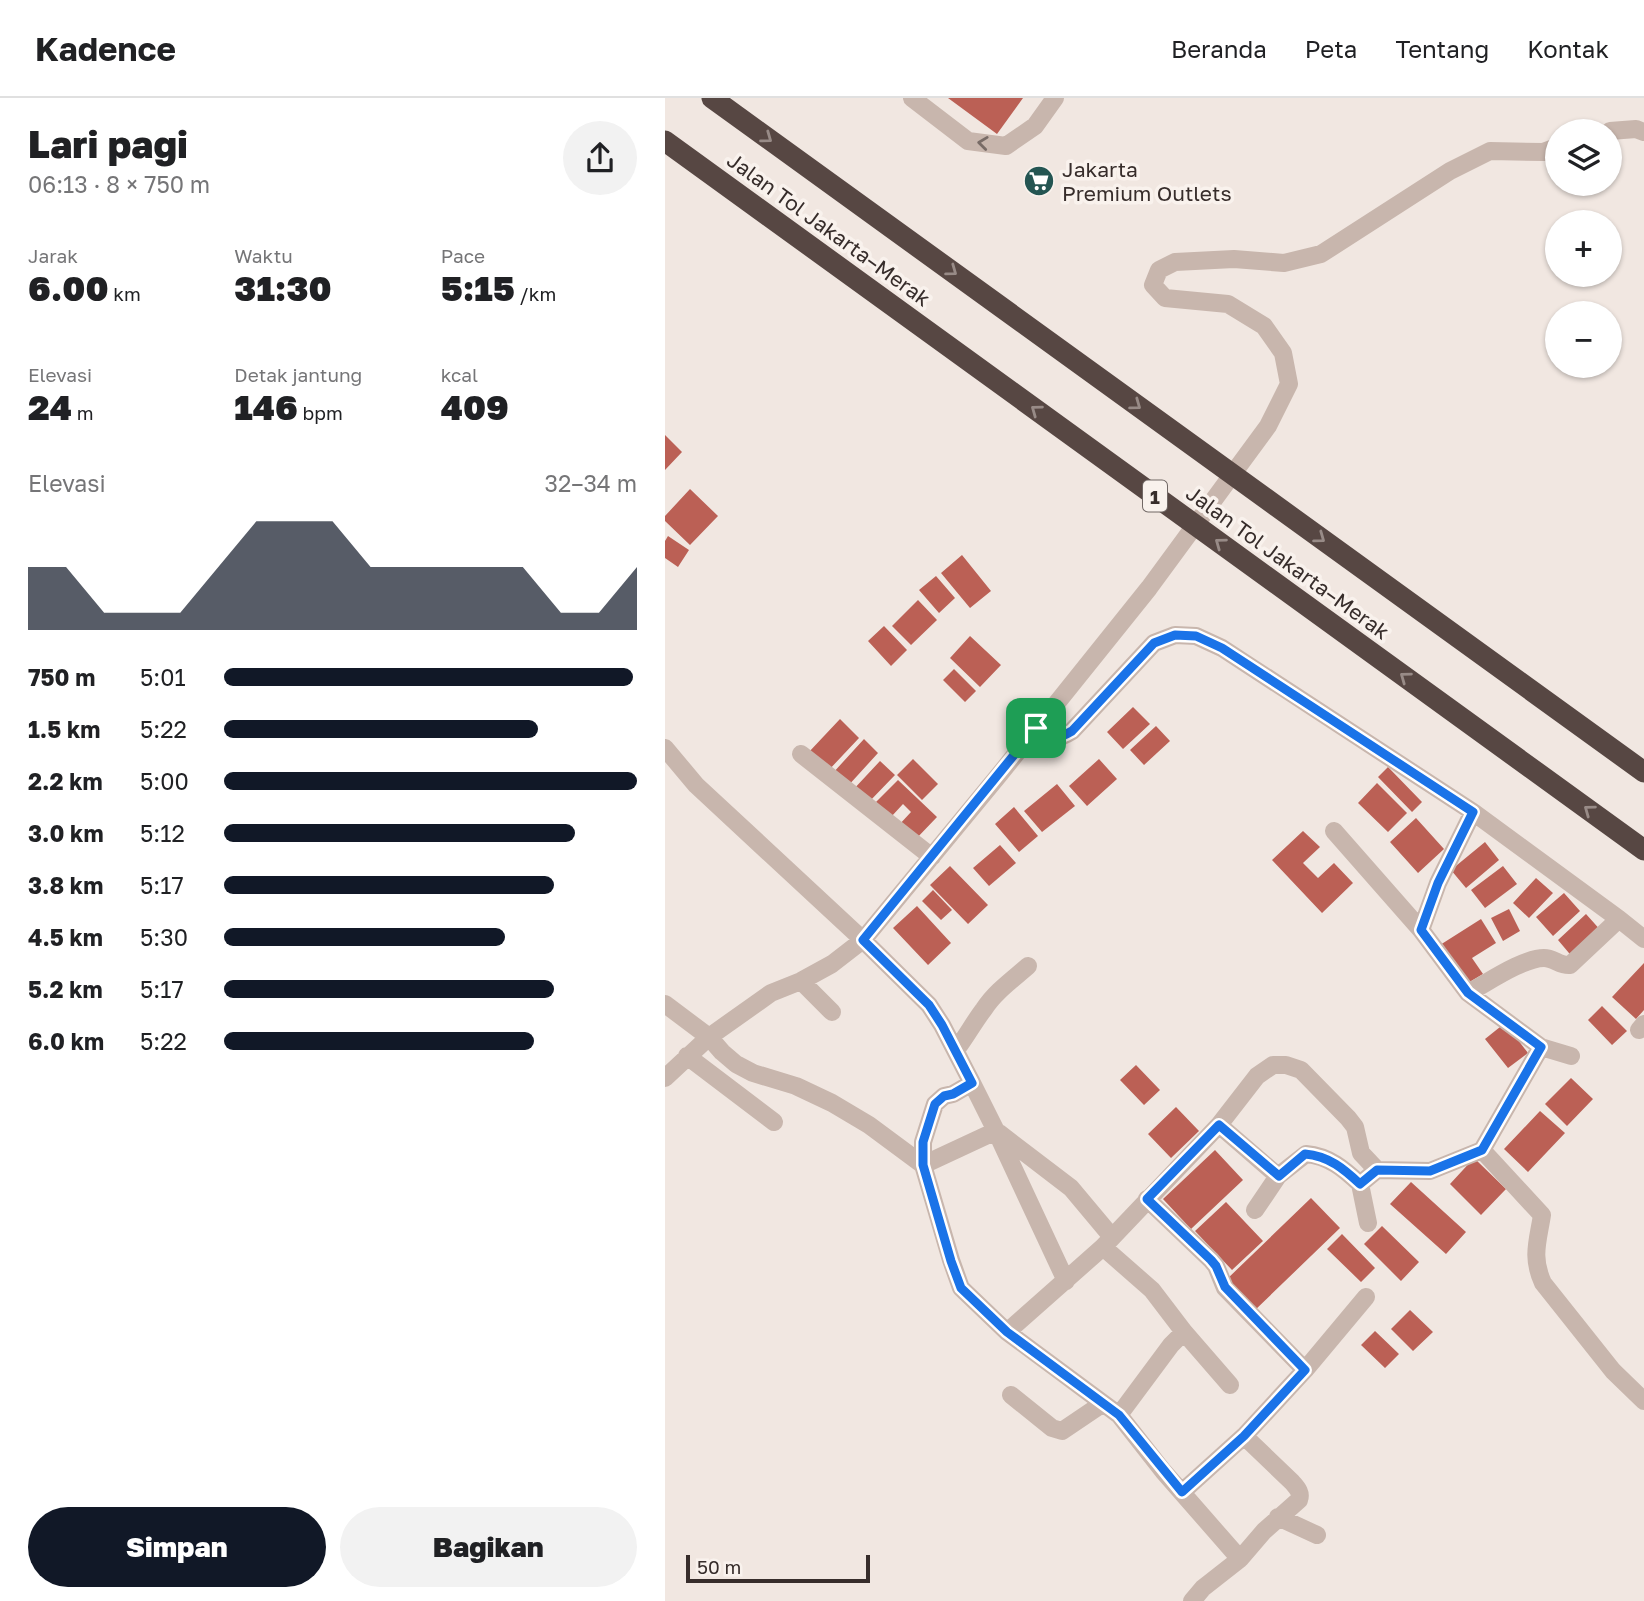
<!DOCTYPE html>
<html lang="id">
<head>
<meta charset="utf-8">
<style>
	:root { --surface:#fff; --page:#f2f2f2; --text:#202124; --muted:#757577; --line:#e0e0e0; --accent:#111827 }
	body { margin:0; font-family:"Golos Text",sans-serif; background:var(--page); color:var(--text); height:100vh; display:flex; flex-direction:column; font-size:26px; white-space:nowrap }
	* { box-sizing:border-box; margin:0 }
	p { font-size:23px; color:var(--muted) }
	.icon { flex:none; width:38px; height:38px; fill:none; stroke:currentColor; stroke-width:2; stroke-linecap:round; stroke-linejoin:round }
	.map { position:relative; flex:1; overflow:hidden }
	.details { display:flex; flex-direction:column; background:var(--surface); width:665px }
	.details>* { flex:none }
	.tools { position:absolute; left:880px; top:21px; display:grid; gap:14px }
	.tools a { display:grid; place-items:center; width:77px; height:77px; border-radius:50%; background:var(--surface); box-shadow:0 2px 5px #0004; font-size:35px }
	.scale { position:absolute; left:21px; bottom:18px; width:184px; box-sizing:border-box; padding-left:7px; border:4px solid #372d2b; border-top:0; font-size:19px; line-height:24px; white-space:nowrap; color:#372d2b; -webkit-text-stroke:5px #f9f2ed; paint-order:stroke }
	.pin { position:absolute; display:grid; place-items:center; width:60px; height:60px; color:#fff; margin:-30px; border-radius:14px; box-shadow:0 4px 10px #0006 }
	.round { display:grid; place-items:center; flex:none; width:74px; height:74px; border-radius:37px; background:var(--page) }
	.head { display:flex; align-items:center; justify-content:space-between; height:119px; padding:0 28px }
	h1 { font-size:38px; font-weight:800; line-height:52px }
	.metrics { display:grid; grid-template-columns:repeat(3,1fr); gap:10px; height:119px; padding:7px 28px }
	.metrics div { display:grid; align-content:center }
	.metrics b { font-size:35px; font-weight:800 }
	.metrics small { font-size:19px; font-weight:400 }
	.metrics p { font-size:19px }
	.chart { height:196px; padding:14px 28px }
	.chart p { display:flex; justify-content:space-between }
	.chart svg { width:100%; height:126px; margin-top:7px; fill:var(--accent); opacity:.7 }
	.action { display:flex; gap:14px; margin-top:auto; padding:14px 28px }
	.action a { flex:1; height:80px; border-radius:42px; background:var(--accent); color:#fff; font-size:28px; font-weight:800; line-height:80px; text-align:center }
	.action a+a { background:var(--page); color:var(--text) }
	ul { padding:0 28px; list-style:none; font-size:23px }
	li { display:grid; grid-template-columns:112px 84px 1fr; align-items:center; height:52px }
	li i { height:18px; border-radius:9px; background:var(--accent) }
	header { display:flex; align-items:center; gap:42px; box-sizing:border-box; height:98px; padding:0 35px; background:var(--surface); border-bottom:2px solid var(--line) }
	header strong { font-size:33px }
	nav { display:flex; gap:38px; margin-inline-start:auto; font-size:24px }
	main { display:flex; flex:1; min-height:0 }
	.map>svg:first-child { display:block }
	.building { fill:#bb6055 }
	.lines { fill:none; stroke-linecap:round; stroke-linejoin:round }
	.minor { stroke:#c8b6ad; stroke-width:18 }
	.highway { stroke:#574743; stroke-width:21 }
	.oneway { stroke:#988b87 }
	.oneway2 { stroke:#786b66 }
	.route-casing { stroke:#fff; stroke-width:14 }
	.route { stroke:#1a73e8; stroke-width:9 }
	.labels { text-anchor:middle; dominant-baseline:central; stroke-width:7; stroke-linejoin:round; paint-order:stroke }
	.shield { fill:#f9f2ed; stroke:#716865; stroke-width:2 }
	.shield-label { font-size:19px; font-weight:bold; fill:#372d2b }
	.poi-label { font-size:21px; fill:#372d2b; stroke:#f9f2ed; text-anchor:start }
	.street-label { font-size:21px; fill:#372d2b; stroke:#f9f2ed }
</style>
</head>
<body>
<header>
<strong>Kadence</strong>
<nav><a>Beranda</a><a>Peta</a><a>Tentang</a><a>Kontak</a></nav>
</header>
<main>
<section class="details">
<div class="head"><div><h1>Lari pagi</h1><p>06:13 · 8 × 750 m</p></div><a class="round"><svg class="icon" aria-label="share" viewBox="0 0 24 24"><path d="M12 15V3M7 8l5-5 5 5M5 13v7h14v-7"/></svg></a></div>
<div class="metrics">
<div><p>Jarak</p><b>6.00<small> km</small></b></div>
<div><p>Waktu</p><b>31:30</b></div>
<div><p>Pace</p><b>5:15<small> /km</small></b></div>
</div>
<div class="metrics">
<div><p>Elevasi</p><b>24<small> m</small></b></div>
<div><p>Detak jantung</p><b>146<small> bpm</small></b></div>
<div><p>kcal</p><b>409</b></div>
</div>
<div class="chart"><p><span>Elevasi</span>32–34 m</p>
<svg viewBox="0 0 160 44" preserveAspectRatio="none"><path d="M0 44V22L10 22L20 38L30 38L40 38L50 22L60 6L70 6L80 6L90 22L100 22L110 22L120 22L130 22L140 38L150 38L160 22V44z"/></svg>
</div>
<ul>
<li><b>750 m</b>5:01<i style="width:99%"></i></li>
<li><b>1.5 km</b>5:22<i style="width:76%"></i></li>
<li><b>2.2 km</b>5:00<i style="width:100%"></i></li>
<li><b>3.0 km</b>5:12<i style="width:85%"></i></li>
<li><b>3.8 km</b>5:17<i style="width:80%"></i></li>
<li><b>4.5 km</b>5:30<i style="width:68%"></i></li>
<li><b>5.2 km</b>5:17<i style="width:80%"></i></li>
<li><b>6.0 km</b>5:22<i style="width:75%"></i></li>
</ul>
<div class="action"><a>Simpan</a><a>Bagikan</a></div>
</section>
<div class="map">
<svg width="979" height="1503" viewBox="0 0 979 1503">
	<rect width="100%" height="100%" fill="#f1e7e1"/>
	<path class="building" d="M283 0H358L332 36Z
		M0 337 17 354 0 372Z
		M25 391 53 418 25 447 0 423V418Z
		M3 438 24 452 13 469 0 460V443Z
		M297 457 326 493 305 510 276 475Z
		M271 478 290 500 274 515 254 492Z
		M253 502 272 522 246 547 227 528Z
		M219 528 242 552 226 568 203 543Z
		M305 538 336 567 315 589 285 560Z
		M289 571 311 593 300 604 278 582Z
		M468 609 485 626 458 651 442 634Z
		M175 621 194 640 162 674 143 655Z
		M491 628 505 643 479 667 465 652Z
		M199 641 213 655 182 689 167 676Z
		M248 661 273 686 257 702 232 677Z
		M434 661 452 681 422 708 404 688Z
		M215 663 230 677 202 706 187 693Z
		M723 669 757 704 747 714 713 679Z
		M233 682 272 719 249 743 233 728 246 714 238 706 226 719 211 704Z
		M712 685 742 715 723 734 693 705Z
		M392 686 410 708 377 734 359 713Z
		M349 709 373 738 354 754 330 726Z
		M751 720 779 751 753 775 725 744Z
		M638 733 655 749 638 765 653 780 669 765 688 785 657 815 607 762Z
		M820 744 834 762 801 790 786 772Z
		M335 747 351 765 324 788 308 770Z
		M285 768 323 807 303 826 265 787Z
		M838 768 852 786 820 810 806 792Z
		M871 780 888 795 864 820 848 805Z
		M268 792 287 812 276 822 257 803Z
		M899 795 915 813 888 838 871 819Z
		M252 808 286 845 263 867 228 830Z
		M844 811 855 833 838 843 826 820Z
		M921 816 938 835 909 861 893 842Z
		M816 821 831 845 807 860 818 876 801 886 775 847Z
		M979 865V912L971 921 947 899Z
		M937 908 962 933 947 947 923 922Z
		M840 925 863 955 843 970 820 941Z
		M471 967 495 992 479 1007 455 982Z
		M906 980 928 1001 902 1028 880 1006Z
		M511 1009 534 1033 506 1060 483 1036Z
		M875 1013 900 1035 863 1074 839 1051Z
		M550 1052 578 1082 526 1131 498 1101Z
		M809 1060 841 1091 816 1117 785 1086Z
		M746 1084 801 1134 781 1156 725 1106Z
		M646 1100 675 1130 588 1214 559 1184Z
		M561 1104 598 1143 567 1172 530 1133Z
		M717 1128 754 1164 736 1183 699 1146Z
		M677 1136 710 1170 696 1184 662 1151Z
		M745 1212 768 1234 748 1253 726 1231Z
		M710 1233 734 1256 720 1270 696 1247Z"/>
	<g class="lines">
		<path class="minor" d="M247 0 303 43 341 48 370 28 390 0
			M945 33 971 31 979 34
			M371 630C386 642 391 643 407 633L489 545 510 537 531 538 557 550 808 714 954 821 979 841
			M0 650 31 687 198 842 264 907 277 927 307 985 288 996 279 998 270 1006 258 1044V1067L286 1162 296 1190 342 1234
			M136 656 267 759
			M669 733 756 832 803 895 876 949 906 958
			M756 832 773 785 808 714
			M136 883 167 914
			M803 895C822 885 858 860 879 860 889 860 895 868 905 867L954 821
			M0 906 44 939 57 954 71 966 88 975 131 988 167 1005 204 1027 258 1067
			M974 932 979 926
			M291 952C301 939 309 924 319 911 330 894 347 882 363 868
			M22 958 109 1024
			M0 980 44 939 106 895 136 883 167 866 198 842 334 677 484 490 603 328 624 286 618 255 599 228 563 206 500 200 488 187 494 172 510 164 569 161 619 165 656 156 785 73 825 53 878 54 892 49
			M307 985 331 1033 401 1183
			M554 1027 613 1078 590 1112
			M334 1035 406 1090 447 1139
			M817 1052 876 949
			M258 1067 331 1033
			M613 1078 641 1056C664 1058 679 1071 695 1086L712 1072 765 1073 817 1052 877 1117C873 1143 866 1159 878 1185L948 1273 979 1303
			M695 1086 703 1125
			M482 1101 546 1162 551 1168 560 1190 640 1272 579 1338 517 1394
			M438 1149 487 1192 519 1234 565 1287
			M640 1272 701 1199
			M346 1297 387 1330 397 1333 437 1306
			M454 1317 506 1247 519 1234
			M579 1338 627 1384C631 1389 637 1394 634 1402L599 1433 575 1461 498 1373 454 1317 342 1234 438 1149 554 1027 592 978 608 967H621L636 972 683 1020 690 1029 696 1055 712 1072
			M613 1419 652 1437
			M527 1503 538 1490 575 1461"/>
		<path class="highway" d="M47 0 979 674
			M0 43 979 752"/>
	</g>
	<defs><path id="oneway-chevron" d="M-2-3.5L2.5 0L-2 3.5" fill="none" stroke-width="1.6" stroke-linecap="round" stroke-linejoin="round" transform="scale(1.75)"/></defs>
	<g class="oneway">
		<use href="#oneway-chevron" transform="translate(102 40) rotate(36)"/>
		<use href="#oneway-chevron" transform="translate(287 173) rotate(36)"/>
		<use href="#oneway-chevron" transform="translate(471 307) rotate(36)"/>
		<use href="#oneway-chevron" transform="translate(371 312) rotate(-144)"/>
		<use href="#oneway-chevron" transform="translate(655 440) rotate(36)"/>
		<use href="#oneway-chevron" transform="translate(555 445) rotate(-144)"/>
		<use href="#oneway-chevron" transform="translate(740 579) rotate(-144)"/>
		<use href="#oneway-chevron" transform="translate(924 712) rotate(-144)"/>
	</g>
	<use class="oneway2" href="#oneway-chevron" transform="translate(318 45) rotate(-173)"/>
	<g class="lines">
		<g class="route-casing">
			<path id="route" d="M510 537 531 538 557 550 808 714 773 785 756 832 803 895 876 949 817 1052 765 1073 712 1072 695 1086C679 1071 664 1058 640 1056L614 1078 554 1027 482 1101 546 1162 551 1168 560 1189 640 1272 579 1338 517 1394 454 1317 342 1234 296 1190 286 1163 258 1067V1044L270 1006 279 998 288 996 307 985 277 927 264 907 198 842 371 630C386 642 390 643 407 633L489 545Z"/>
		</g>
		<use href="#route" class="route"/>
	</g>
	<defs>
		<g id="supermarket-disc" transform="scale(1.575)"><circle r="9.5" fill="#245552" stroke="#f9f2ed"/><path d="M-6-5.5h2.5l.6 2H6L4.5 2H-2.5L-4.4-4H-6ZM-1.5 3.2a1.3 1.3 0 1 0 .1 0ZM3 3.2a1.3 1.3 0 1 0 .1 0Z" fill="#fff"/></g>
	</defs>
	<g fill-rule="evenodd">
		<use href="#supermarket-disc" x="374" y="83"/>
	</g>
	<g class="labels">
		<rect class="shield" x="478" y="382.5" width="24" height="31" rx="5"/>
		<g class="shield-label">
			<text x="490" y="398">1</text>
		</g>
		<g class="poi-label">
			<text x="397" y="71">Jakarta<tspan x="397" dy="24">Premium Outlets</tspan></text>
		</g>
		<g class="street-label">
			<text transform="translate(164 131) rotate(36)">Jalan Tol Jakarta–Merak</text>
			<text transform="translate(623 464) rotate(36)">Jalan Tol Jakarta–Merak</text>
		</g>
	</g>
</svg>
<div class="tools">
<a><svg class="icon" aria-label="layers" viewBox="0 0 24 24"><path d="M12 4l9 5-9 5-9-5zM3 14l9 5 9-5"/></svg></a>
<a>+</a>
<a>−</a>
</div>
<div class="scale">50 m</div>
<div class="pin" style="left:371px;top:630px;background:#1e9e55"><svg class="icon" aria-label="arrive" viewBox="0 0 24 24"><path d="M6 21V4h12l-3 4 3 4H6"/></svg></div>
</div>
</main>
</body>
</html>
